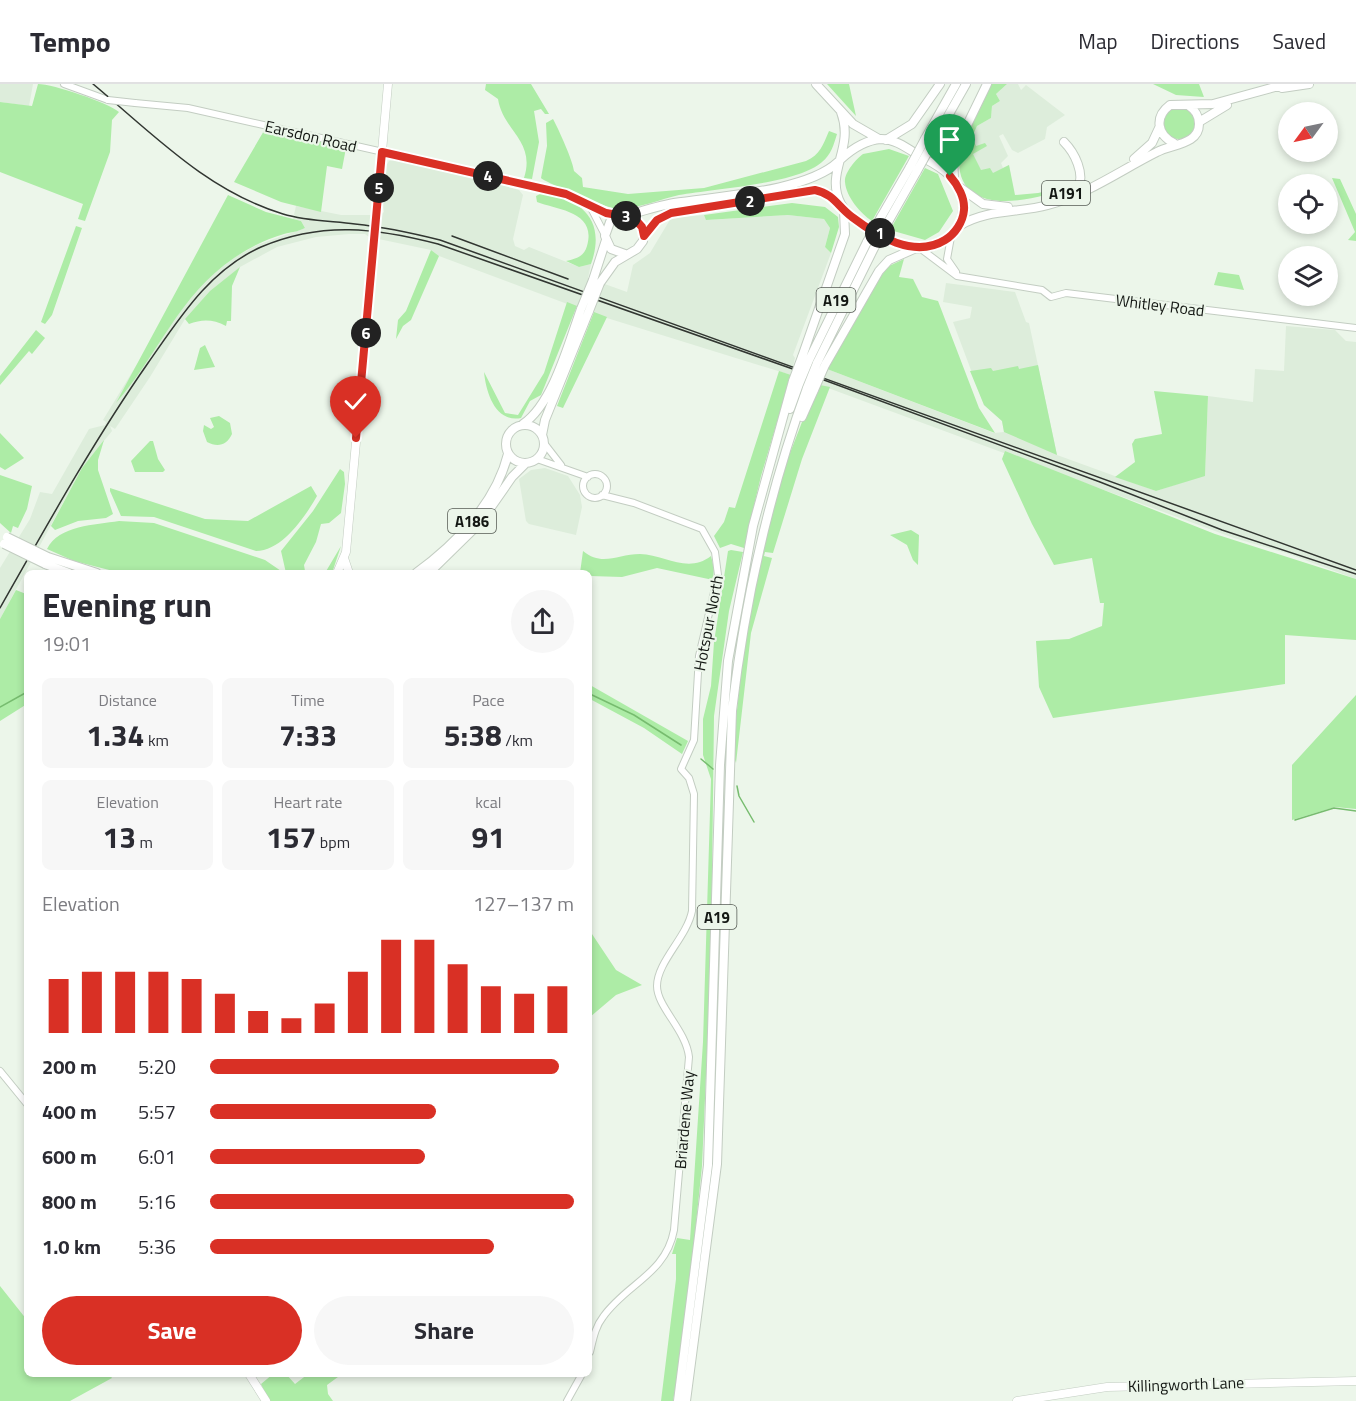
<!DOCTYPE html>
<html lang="en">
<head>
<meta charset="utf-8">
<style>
	:root { --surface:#fff; --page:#f7f7f7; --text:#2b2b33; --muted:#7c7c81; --line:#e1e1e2; --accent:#d93025 }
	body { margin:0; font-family:"Titillium Web",sans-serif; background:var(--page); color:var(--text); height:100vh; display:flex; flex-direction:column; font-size:22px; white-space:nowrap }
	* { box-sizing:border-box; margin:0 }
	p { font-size:20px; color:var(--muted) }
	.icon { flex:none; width:33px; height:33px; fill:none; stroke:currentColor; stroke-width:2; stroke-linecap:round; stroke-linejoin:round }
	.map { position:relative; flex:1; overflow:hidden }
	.sheet { position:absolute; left:24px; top:486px; width:568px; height:807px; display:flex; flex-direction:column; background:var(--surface); border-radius:9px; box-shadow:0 3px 9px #0003 }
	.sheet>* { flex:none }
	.needle { width:39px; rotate:237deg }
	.buttons { position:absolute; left:1278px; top:18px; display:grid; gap:12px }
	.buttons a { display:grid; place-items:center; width:60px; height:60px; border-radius:50%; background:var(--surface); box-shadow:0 3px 9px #0003; font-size:30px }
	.pin { position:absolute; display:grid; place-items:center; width:51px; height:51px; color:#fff; margin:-62px -26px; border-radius:50% 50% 50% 0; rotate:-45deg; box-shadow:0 0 6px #0007 }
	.pin .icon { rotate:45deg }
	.km { position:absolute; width:30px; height:30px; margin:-15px; border-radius:50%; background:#222; color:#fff; font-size:16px; line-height:30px; text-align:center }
	.round { display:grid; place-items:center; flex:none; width:63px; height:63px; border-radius:32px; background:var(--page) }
	.headline { display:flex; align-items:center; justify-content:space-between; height:102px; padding:0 18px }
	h1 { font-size:33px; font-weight:700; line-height:45px }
	.stats { display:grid; grid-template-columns:repeat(3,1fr); gap:9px; height:102px; padding:6px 18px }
	.stats div { display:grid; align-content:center; border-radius:9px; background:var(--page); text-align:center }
	.stats b { font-size:30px; font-weight:700 }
	.stats small { font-size:16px; font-weight:400 }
	.stats p { font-size:16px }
	.chart { height:168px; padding:12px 18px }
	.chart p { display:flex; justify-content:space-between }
	.chart svg { width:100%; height:108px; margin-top:6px; stroke:var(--accent); stroke-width:6 }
	.action { display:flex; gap:12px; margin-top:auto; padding:12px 18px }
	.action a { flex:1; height:69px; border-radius:36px; background:var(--accent); color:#fff; font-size:24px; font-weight:700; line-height:69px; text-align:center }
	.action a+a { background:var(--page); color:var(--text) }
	ul { padding:0 18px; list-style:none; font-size:20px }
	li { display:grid; grid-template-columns:96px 72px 1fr; align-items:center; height:45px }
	li i { height:15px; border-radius:8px; background:var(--accent) }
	header { display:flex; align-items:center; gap:36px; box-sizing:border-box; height:84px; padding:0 30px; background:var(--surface); border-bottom:2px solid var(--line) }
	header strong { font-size:28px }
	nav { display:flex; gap:33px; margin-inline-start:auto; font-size:21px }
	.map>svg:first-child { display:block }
	.built { fill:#ddeddb }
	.green { fill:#adeca6 }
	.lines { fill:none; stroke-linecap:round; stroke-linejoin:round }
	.stream { stroke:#77bc6f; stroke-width:1.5 }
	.tertiary-casing { stroke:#c3cdc2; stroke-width:8 }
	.secondary-casing { stroke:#c3cdc2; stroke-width:9 }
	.primary-casing { stroke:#c3cdc2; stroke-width:10 }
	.trunk-casing { stroke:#c3cdc2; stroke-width:10 }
	.tertiary { stroke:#fff; stroke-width:6 }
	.secondary { stroke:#fff; stroke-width:8 }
	.primary { stroke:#fff; stroke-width:8 }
	.trunk { stroke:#fff; stroke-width:8 }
	.tram { stroke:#313631; stroke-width:1.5 }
	.rail { stroke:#313631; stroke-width:1.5 }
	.tertiary-bridge-casing { stroke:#c3cdc2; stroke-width:8; stroke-linecap:butt }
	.secondary-bridge-casing { stroke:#c3cdc2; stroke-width:9; stroke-linecap:butt }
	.primary-bridge-casing { stroke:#c3cdc2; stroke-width:10; stroke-linecap:butt }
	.trunk-bridge-casing { stroke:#c3cdc2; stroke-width:10; stroke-linecap:butt }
	.tertiary-bridge { stroke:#fff; stroke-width:6 }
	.secondary-bridge { stroke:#fff; stroke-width:8 }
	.primary-bridge { stroke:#fff; stroke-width:8 }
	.trunk-bridge { stroke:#fff; stroke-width:8 }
	.route-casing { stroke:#fff; stroke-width:12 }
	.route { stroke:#d93025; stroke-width:8 }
	.labels { text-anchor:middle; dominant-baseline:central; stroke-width:4.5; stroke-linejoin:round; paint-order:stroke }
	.shield { fill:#ecf6ea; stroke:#555b54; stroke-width:1.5 }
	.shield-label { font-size:15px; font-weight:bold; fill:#141814 }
	.street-label { font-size:16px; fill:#141814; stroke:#ecf6ea }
</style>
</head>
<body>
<header>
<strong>Tempo</strong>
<nav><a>Map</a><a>Directions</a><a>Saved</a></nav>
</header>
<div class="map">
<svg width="1356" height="1317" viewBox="0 0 1356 1317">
	<rect width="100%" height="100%" fill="#ecf6ea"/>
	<path class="built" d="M0 0H33L29 22 0 18Z
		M1007 0H1018L1021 6 1026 1 1065 31 1047 43 1045 55 1018 69 1012 66 1003 50 999 52 1008 72 1001 79 1003 84 1009 81 1013 106 962 74 977 42 991 34 992 22 1000 17 996 10Z
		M394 76 483 95 519 106 523 111 513 155 515 162 524 166 529 163 579 183 591 180 588 194 627 208 633 181 650 169 671 134 704 131 707 136 788 131 824 135 830 144 825 163 831 169 793 271 795 274 791 291 594 230 439 172 431 166 369 153 365 150H349L316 153 277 163 240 183 185 235 150 293 115 345 110 342 112 347 82 384 0 535V484L30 435 40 408 52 410 89 345 105 341 106 338 103 336 134 285 180 216 235 173 257 161 305 144 301 137 293 135 296 122 341 131H380L384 128 382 113 385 84 389 77Z
		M946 199 1015 208 1026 238 1029 239 1057 371 1156 407 1205 391 1208 312 1253 318 1255 285 1284 287 1286 242 1335 246 1346 257 1356 258V495L1286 469 1234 454 820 301 827 285 994 349 1004 348 1002 337 984 321 953 238 970 234 972 223 943 218Z
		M545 384 568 392 580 411 582 423 576 451 529 440 526 437 519 395 531 386Z"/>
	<path class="green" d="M38 0C53 0 109 19 119 28L112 36 110 68 85 137 78 135 83 120 0 88V18L32 22Z
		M486 0H531L549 30H545L541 25 534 27 539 58 532 95 524 94C536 57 503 47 498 15L485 6Z
		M827 0H849L856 32Z
		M991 0H1007L996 10 1000 17 992 22 991 34 977 42 972 53 976 62 985 59 987 62 973 70 981 86 990 84 993 89 1009 81 1015 111 1038 109 1075 101C1067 107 1055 109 1045 111 1013 120 958 126 959 76 959 60 984 17 991 0Z
		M1153 0H1199L1204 13 1176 11Z
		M1163 39a16 16 0 1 1 32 0a16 16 0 1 1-32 0Z
		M553 35C559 46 573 77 574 87L582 94 583 103 628 110 704 104 806 77C820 71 823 61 829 47L837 50C834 60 831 71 822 78 798 100 712 105 679 111 661 115 634 126 617 125 610 125 544 98 541 94L547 62 546 39Z
		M265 45 346 64 342 85 327 82 321 128 281 118 234 98Z
		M889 65 909 72 872 137C861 130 846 113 845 98 844 89 856 75 863 70Z
		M925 84 938 90 953 127 939 148 925 156 890 146Z
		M1332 94 1340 95 1356 130V157L1348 156 1355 148Z
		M542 109C584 115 606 138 591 180L579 183 566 177C575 175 584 173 587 162 597 127 557 126 537 118L536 112Z
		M228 111 266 128 301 137 305 144C297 148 292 148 284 150 266 155 249 164 234 174 179 211 158 271 116 319Z
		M792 119 825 123 838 133 839 143 831 169 825 163 830 144 824 135 788 131 706 136 704 131Z
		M76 142 82 144 52 231 45 240 41 238Z
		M431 166 439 172 411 236 403 242 396 255 398 236 406 227Z
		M904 175 899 193 913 195 922 213 938 217 979 324 995 349 827 285 881 192 889 182Z
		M240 183 232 202 231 237H227L226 242C213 235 202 235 189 240L185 235 210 207Z
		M1218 188 1239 191 1244 206 1214 201Z
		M567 218 577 222 541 311 530 317 521 334C495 339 486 308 484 288L505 329 518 331 544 289Z
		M594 228 607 233 563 324 557 322Z
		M36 246 45 254 32 270 29 267 0 301V292Z
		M205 261 215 283 194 286 200 264Z
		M1038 281 1057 371 1004 348 1002 337 984 321 970 287 991 284 993 287 1018 282 1019 285Z
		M779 287 791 291 761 392 744 464 731 460 720 464 714 452 724 438 729 423 735 424Z
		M820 301 830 303 802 375 773 469 765 468 764 472 772 474 751 549 736 679 733 670C742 562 756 452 797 351 804 334 809 315 820 301Z
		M1154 307 1208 312 1205 392 1156 407 1115 393 1135 378 1132 360 1135 355 1162 350Z
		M219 332 230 339 232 350C227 361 218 364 207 358L203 347 204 341 211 345 214 343 210 334Z
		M0 349 24 374 5 386 0 383Z
		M104 356 98 376V386L113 430 106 434 78 437 55 446 51 442 82 384Z
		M150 357H153L158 375 165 386 163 388H135L131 377Z
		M1005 367 1215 450 1356 495V556L1285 551V600L1053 634 1039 603 1036 557 1069 555 1102 542 1104 519H1100L1092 474 1054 481 1032 440 1002 375Z
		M340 385 344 388 345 400 341 429 329 439 321 440 316 458 304 481 305 487 325 489 341 462 332 489H286L281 467 313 427Z
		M0 391 32 402 27 425 18 444 13 442 11 449 0 439Z
		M311 402 317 412C305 433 282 467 256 467L154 433 121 432 110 407V404L205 435 248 437Z
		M119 437 154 439 265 476 284 489H121L74 477 47 465C59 441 95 441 119 437Z
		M911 446 919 451 918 481 913 476 907 461 890 451Z
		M731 466 743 468 729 527 714 632 711 879 702 1082 684 1255 673 1317H661L676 1195V1170H672L677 1154 690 1156 703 958 711 695 703 671V635L711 602 714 558 728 467Z
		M583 467C602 483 618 470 640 470 665 471 688 490 711 472L714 484 713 496 657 484 622 493 590 492V489H580Z
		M16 506 26 510 27 507V620L0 637V535Z
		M590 601 688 657 682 670 644 644 590 615Z
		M1356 611V725L1335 723 1292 736V681Z
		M590 847 616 886 642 901 616 911 590 933Z
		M0 1202 27 1236V1290H109L112 1294 70 1317H0Z
		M273 1290H286L295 1300 308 1290H342L327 1301 328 1310 333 1317H269L261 1300Z"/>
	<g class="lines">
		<path class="stream" d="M590 610 634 631 681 661
			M0 623 27 608
			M701 675 713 685
			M737 702 739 712 754 738
			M1295 736 1334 724 1356 727"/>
		<g class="tertiary-casing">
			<path id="tertiary" d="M64 0 108 16
				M135 19 188 24 534 102 566 110 617 133
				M591 124 605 151
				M951 153 947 175 956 188
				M921 165 957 192 1042 206 1051 213 1066 209 1356 244
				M544 359 561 381
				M537 375 588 393
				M583 402a12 12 0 1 1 24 0a12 12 0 1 1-24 0Z
				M0 987 27 1020
				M590 1268C593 1256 595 1243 603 1233 626 1200 666 1190 674 1146L689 973C686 946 657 923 657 902 657 878 687 853 692 827L694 710 689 694 681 685 694 656 699 572 718 491 715 468 702 445 634 419 602 411
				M567 1317 582 1290"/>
		</g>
		<g class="secondary-casing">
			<path id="secondary" d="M376 135 388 0
				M344 474 349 489
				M337 489 346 468 375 150
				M249 1290 266 1317
				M1017 1317 1107 1303 1356 1297"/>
		</g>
		<g class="primary-casing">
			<path id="primary" d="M816 0 853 40 879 55
				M1282 4 1309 0
				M841 28C855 65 824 88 841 120 850 139 883 152 901 161 916 167 930 165 944 157 968 142 969 110 949 91 940 82 929 77 918 71 907 64 895 55 881 55 866 56 852 65 841 75
				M1199 38 1227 21
				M1064 58C1075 69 1085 90 1078 104
				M1174 59C1157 51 1154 33 1170 21L1213 20 1286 0
				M1134 75 1152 59 1159 44
				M958 102 983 120 1008 123
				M625 132C642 127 658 122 674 119 718 112 806 108 838 78
				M959 142C986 125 1019 129 1048 121 1088 110 1121 86 1157 68 1171 60 1199 61 1199 40 1199 31 1195 26 1188 21
				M644 152 657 136 671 129 811 106 828 110 840 119
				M593 196 606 156
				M600 199 615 178 637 165 643 157C646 136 626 125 610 138L605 152 611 165 625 170
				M523 340C553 320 569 258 581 225
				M506 360a19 19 0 1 1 38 0a19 19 0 1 1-38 0Z
				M542 351 545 336 589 227
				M48 473 97 489
				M45 480 69 489
				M416 489C456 460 496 419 508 370
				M429 489 480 439 512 393 525 380"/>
		</g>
		<g class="trunk-casing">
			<path id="trunk" d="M925 55 956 0
				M886 56 912 40 940 0
				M932 60 966 0
				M954 96 953 70 987 0
				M881 133 910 83
				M888 138 917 87
				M802 273 845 150 844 126
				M809 276 867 158
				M817 279 875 162
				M825 281 879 187 889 176 914 165
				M790 325 799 300
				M802 333 814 306
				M678 1317 708 1081 720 681 728 577 753 442 793 297
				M686 1317 717 1080 732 627C745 514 768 411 807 304"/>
		</g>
		<use href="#tertiary" class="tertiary"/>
		<use href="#secondary" class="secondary"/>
		<use href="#primary" class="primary"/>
		<use href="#trunk" class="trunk"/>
		<path class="tram" d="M93 0C153 50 207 107 283 130 306 137 331 137 355 140 384 143 412 149 440 156L1356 486
			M452 152 568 195"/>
		<path class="rail" d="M0 524C47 441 93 358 148 279 179 235 209 186 261 163 322 137 376 144 438 160L824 296 1100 398 1222 446 1356 490"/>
		<g class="tertiary-bridge-casing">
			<path id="tertiary-bridge" d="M108 16 135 19"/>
		</g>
		<g class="secondary-bridge-casing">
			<path id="secondary-bridge" d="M375 150 376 135"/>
		</g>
		<g class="primary-bridge-casing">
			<path id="primary-bridge" d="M581 225 593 196
				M589 227 600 199
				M7 453 48 473
				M4 460 45 480"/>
		</g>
		<g class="trunk-bridge-casing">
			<path id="trunk-bridge" d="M910 83 925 55
				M917 87 932 60
				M867 158 881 133
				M875 162 888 138
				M793 297 802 273
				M799 300 809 276
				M807 304 817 279
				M814 306 825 281"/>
		</g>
		<use href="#tertiary-bridge" class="tertiary-bridge"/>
		<use href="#secondary-bridge" class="secondary-bridge"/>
		<use href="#primary-bridge" class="primary-bridge"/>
		<use href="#trunk-bridge" class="trunk-bridge"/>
	</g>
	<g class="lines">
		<g class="route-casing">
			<path id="route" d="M356 354 382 68 566 110 606 129 634 134 642 143 644 152 657 136 671 129 815 106C834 110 838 123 852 133 877 152 914 175 945 156 955 150 963 138 964 126 965 114 958 101 950 92"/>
		</g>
		<use href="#route" class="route"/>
	</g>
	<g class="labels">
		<g class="shield">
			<rect x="1042" y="97" width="48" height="24" rx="4.5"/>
			<rect x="816.5" y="204" width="39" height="24" rx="4.5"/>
			<rect x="448" y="425" width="48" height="24" rx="4.5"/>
			<rect x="697.5" y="821" width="39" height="24" rx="4.5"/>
		</g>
		<g class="shield-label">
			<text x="1066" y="109">A191</text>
			<text x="836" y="216">A19</text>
			<text x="472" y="437">A186</text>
			<text x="717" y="833">A19</text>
		</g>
		<g class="street-label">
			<text transform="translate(311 52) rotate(13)">Earsdon Road</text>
			<text transform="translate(1160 221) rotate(7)">Whitley Road</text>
			<text transform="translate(708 539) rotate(-79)">Hotspur North</text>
			<text transform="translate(684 1036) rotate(-85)">Briardene Way</text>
			<text transform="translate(1186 1300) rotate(-2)">Killingworth Lane</text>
		</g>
	</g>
</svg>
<div class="buttons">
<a><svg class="needle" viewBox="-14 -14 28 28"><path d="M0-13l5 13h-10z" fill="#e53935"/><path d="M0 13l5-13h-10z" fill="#7c7c81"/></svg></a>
<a><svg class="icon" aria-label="locate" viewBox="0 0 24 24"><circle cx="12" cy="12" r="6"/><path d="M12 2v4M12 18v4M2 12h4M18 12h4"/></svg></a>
<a><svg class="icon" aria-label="layers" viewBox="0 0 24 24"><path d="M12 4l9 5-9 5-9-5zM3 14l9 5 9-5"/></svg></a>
</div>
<div class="pin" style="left:950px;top:92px;background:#1e9e55"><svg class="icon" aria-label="arrive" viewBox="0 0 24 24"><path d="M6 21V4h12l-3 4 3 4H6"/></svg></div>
<div class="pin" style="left:356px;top:354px;background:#d93025"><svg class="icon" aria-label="check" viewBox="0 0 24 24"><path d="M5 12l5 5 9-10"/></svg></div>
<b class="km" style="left:880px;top:149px">1</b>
<b class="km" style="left:750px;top:117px">2</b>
<b class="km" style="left:626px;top:132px">3</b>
<b class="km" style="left:488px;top:92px">4</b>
<b class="km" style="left:379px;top:104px">5</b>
<b class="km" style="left:366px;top:249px">6</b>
<section class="sheet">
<div class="headline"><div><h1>Evening run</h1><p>19:01</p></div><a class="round"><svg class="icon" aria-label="share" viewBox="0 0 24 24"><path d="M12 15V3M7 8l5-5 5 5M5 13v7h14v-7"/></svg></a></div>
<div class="stats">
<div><p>Distance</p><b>1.34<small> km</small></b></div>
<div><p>Time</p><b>7:33</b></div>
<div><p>Pace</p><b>5:38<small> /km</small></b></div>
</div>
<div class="stats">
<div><p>Elevation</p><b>13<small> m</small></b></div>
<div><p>Heart rate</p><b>157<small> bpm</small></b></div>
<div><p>kcal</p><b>91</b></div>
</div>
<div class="chart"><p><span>Elevation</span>127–137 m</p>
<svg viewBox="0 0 160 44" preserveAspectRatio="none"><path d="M5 44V22M15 44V19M25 44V19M35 44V19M45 44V22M55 44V28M65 44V35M75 44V38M85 44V32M95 44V19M105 44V6M115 44V6M125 44V16M135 44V25M145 44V28M155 44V25"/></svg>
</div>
<ul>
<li><b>200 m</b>5:20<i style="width:96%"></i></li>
<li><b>400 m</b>5:57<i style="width:62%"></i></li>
<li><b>600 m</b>6:01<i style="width:59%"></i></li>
<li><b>800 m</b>5:16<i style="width:100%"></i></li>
<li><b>1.0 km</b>5:36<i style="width:78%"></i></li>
</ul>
<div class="action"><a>Save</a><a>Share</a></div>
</section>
</div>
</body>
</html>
